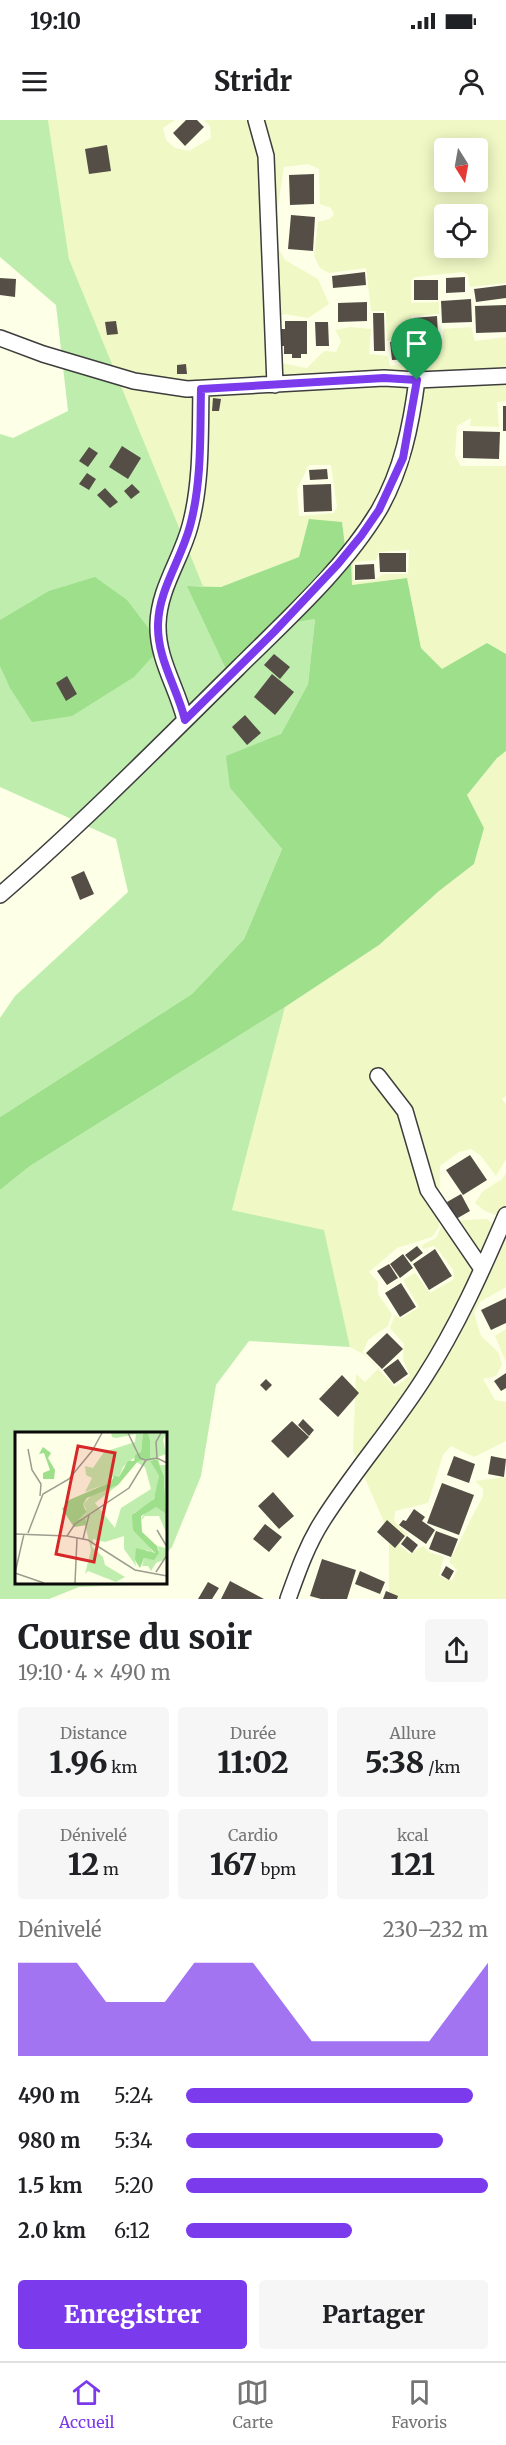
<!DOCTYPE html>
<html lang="fr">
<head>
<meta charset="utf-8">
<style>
	:root { --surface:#fff; --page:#f6f6f6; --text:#202124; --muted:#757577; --line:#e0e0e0; --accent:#7c3aed }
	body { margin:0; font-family:Merriweather,serif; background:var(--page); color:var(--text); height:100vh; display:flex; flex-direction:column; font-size:22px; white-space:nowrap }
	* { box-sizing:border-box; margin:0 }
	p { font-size:20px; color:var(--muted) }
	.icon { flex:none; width:33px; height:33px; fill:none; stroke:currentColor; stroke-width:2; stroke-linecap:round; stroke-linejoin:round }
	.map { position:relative; height:1479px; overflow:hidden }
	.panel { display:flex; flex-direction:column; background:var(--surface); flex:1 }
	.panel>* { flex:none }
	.needle { width:39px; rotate:169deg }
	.fabs { position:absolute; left:434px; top:18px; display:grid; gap:12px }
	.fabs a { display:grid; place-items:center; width:54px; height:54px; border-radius:6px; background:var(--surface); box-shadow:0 3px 15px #0003; font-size:30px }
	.pin { position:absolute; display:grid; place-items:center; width:51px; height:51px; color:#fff; margin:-62px -26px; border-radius:50% 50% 50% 0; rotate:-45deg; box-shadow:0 0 6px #0007 }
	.pin .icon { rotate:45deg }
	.round { display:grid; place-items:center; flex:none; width:63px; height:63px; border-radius:6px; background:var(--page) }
	.headline { display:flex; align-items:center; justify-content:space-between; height:102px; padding:0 18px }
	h1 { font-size:33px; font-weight:800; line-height:45px }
	.metrics { display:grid; grid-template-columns:repeat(3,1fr); gap:9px; height:102px; padding:6px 18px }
	.metrics div { display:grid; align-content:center; border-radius:6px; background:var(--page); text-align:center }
	.metrics b { font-size:30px; font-weight:800 }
	.metrics small { font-size:16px; font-weight:400 }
	.metrics p { font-size:16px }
	.chart { height:168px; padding:12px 18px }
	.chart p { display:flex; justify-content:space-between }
	.chart svg { width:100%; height:108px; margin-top:6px; fill:var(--accent); opacity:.7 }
	.cta { display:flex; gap:12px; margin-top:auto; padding:12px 18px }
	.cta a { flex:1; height:69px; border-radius:6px; background:var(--accent); color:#fff; font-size:24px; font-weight:800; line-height:69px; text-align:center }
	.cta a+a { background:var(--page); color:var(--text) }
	ul { padding:0 18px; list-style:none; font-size:20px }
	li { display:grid; grid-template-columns:96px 72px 1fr; align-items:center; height:45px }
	li i { height:15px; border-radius:8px; background:var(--accent) }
	.status { display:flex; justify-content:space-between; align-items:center; height:42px; padding:0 30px; background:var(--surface); direction:ltr }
	.status svg { height:16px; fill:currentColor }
	header { display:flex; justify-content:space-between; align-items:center; height:78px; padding:0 18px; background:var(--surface); font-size:27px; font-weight:800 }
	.dock { display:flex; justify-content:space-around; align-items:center; height:84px; border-top:2px solid var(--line); background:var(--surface); font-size:16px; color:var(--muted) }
	.dock a { display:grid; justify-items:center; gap:3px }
	.dock .selected { color:var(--accent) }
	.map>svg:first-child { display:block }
	.farmland { fill:#f0f8c5; fill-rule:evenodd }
	.green { fill:#bfedad }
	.forest { fill:#9ddf8b }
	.building { fill:#544e46 }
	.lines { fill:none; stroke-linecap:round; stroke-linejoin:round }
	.street-casing { stroke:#3d3d3d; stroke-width:18 }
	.street { stroke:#fff; stroke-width:15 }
	.route-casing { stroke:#fff; stroke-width:12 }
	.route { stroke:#7c3aed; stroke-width:8 }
	.inset-road { fill:none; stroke:#9c9d8f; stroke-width:1.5 }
	.view { fill:#d62828; fill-opacity:0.15; stroke:#d62828; stroke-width:3 }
	.inset-edge { fill:none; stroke:#0a0a0a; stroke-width:3 }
</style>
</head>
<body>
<div class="status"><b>19:10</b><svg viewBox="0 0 49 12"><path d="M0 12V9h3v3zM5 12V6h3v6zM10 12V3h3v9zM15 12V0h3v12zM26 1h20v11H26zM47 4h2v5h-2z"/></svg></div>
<header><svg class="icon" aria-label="menu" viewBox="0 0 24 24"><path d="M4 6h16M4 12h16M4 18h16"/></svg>Stridr<svg class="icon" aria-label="person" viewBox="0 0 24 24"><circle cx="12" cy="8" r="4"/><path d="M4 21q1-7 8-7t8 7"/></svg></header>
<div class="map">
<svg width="506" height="1479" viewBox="0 0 506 1479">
	<rect width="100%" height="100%" fill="#feffe7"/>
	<path class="farmland" d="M48 0H175L163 8 166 20 175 28 189 31 211 18 210 6 204 0H506V163L470 167 468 155 463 152 415 157 411 161V183L439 182V194L411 196 412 216 387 221 386 191H371L366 148 329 153 320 148 314 136 318 102 330 99 334 94 331 88 320 84 319 49 308 44 284 47 273 118 285 140 318 159 329 184 308 198 285 194 274 198 281 243 307 248 324 231 336 232 341 221 335 210 350 207 371 209 369 234 388 236 390 246 414 242V222L443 220V209L471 207 475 221 506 217V281L497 282 499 307 470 306 471 298 457 306 455 336 461 346H506V534L487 523 442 550 421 528 407 458 352 465 351 439 345 426 342 402 299 437 221 467 203 466 69 139ZM444 28H477V62H444ZM444 94H477V128H444ZM309 345H331L337 387 334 393 299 396 297 369ZM409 430 408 454H383L375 460 354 462 353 445 355 442 376 440 379 432Z
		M506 631V976L502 979 506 984V1039L496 1056 481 1036 471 1029 459 1032 440 1046 439 1107 432 1117 397 1128 369 1152 378 1162V1174L392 1194 388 1206 368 1220 363 1232 395 1267 410 1256 403 1239 404 1224 390 1208 395 1195 401 1199 419 1187 403 1160 415 1153 430 1173 454 1159 453 1150 439 1131 434 1126 423 1129 422 1125 436 1118 444 1101 487 1099 506 1115V1167L480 1182 474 1193 481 1216 499 1233 502 1245 496 1256 483 1259 495 1280 506 1282V1321L474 1337 451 1326 443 1335 428 1383 395 1391 394 1401 407 1414 399 1425 410 1434 423 1426 429 1432 444 1437 439 1456 452 1461 457 1450 449 1442 483 1376V1369L475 1361 506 1357V1479H389V1423L395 1427 353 1331 356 1254 365 1262 378 1249 365 1235 350 1227 324 1110 232 1090 285 887 379 825 439 771 474 744 484 708 467 675 497 638Z
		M506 1053V1099L485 1091 475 1083 482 1072 502 1059Z
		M506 1209V1242L495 1216Z"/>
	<path class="green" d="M0 0H48L69 139 203 466H188L255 529 297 502 315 499 308 564 281 614 230 668 282 729 244 819 192 874 0 997V898L15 876 128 772 116 719 0 667V314L13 318 68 291 56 185 0 137Z
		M285 887 232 1090 324 1110 350 1227 249 1221 216 1265 201 1356 172 1427 165 1435V1314H16V1462L136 1463 131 1465 79 1467 49 1479H0V1070L30 1046Z"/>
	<path class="forest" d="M309 399 342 402 345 426 351 439 352 465 407 458 421 528 442 549 487 523 506 534V631L497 638 467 675 484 708 474 744 439 771 379 825 285 887 30 1046 0 1070V997L192 874 244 819 282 729 230 668 226 636 281 614 308 564 315 499 297 502 227 551 187 466 221 467 299 437Z
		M95 457 127 480 162 526 134 557 72 596 32 602 10 568 0 546V500L49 471Z"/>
	<path class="building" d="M186 0H197L204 7 185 26 173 13Z
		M107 25 111 51 89 54 85 29Z
		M314 54V84L290 85 289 55Z
		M291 95 315 97 313 131 288 129Z
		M365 152 366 165 333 168 332 156Z
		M465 157V172L446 173V158Z
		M0 158 16 159 15 177 0 175Z
		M414 160H438V180H414Z
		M506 165V178L476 182 474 169Z
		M471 179 472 202 442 203 441 181Z
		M367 182V201L338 202V183Z
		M506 185V212L476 213 475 186Z
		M373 193H384L385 231H374Z
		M437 196 438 215 415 217 414 198Z
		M116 201 118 214 107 215 105 202Z
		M285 201H307V234H301V238H292V234H284V226H279V209H285Z
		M315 202H328L329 226H316Z
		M408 220 409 239 392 240 390 222Z
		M186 244 187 254H177V245Z
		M213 278 221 279 219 291H212Z
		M503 286H506V311H503Z
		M463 311 500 312 499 339 463 338Z
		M122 326 141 338 128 359 109 347Z
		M89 327 98 333 88 347 79 341Z
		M327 349 328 359 310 360 309 350Z
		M87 353 96 359 89 370 79 364Z
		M132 364 140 372 131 379 124 371Z
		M331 364 332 391 304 392 303 365Z
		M105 368 118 382 110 388 97 375Z
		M379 433H406V452H380Z
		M374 444 375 459 355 460V445Z
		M274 534 290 547 280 559 264 545Z
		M272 554 294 572 275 595 254 577Z
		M67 556 77 574 66 581 56 563Z
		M245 595 261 613 247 625 232 607Z
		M84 751 94 774 80 780 71 757Z
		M470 1035 487 1060 463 1075 446 1050Z
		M461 1074 470 1091 456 1099 447 1082Z
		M417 1126 423 1133 411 1142 405 1135Z
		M435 1129 452 1156 429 1170 413 1144Z
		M403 1134 413 1148 400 1158 390 1144Z
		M389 1144 398 1158 387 1165 377 1151Z
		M401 1163 416 1187 400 1197 385 1173Z
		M506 1178V1203L491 1210 481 1190Z
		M387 1213 403 1229 382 1249 366 1233Z
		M398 1239 408 1254 394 1264 383 1250Z
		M506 1253V1268L501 1271 494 1261Z
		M342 1255 359 1273 338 1297 319 1279Z
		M266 1259 272 1265 266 1271 260 1265Z
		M303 1299 314 1310 309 1316 298 1305Z
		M292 1301 309 1317 288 1338 271 1321Z
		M454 1336 475 1344 469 1363 447 1355Z
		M491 1336 506 1339 504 1357 488 1354Z
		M442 1363 474 1375 459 1415 427 1403Z
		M273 1372 294 1396 279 1409 258 1386Z
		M414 1389 425 1397 422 1401 435 1410 426 1424 399 1405 403 1400 406 1401Z
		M387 1400 405 1416 395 1428 377 1412Z
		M265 1404 282 1417 269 1432 253 1419Z
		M436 1411 458 1419 451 1437 429 1429Z
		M407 1416 418 1425 412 1433 401 1424Z
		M322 1439 356 1450 347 1479H321L310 1476Z
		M446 1446 454 1451 449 1460 441 1455Z
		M360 1451 385 1462 380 1474 355 1464Z
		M230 1461 264 1479H221Z
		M208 1462 219 1468 212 1479H198Z
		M386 1471 398 1476 397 1479H383Z"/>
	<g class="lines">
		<g class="street-casing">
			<path id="street" d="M256 0 266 36 275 265
				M0 218 43 234 134 261 187 269 384 258 417 260
				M185 600C177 567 157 539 158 504 159 468 181 440 190 406 202 362 200 314 201 269
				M0 775C82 704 159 626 237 549 285 501 344 449 379 390 402 350 411 306 417 260L506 256
				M378 956 405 991 428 1070 482 1149
				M288 1479C298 1451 307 1425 323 1400 354 1351 393 1307 424 1258 457 1207 482 1151 506 1095"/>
		</g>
		<use href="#street" class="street"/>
	</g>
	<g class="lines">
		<g class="route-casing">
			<path id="route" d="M384 258 417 260 403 338 379 390 361 416 338 444 274 512 185 600C177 567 157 539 158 504 159 469 181 440 190 406 202 362 200 314 201 269Z"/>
		</g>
		<use href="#route" class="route"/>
	</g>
	<g transform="translate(15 1312)">
		<rect width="152" height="152" fill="#feffe7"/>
		<path d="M96 1H128L126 20 108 35 104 45H97L96 50 70 60 77 46 71 43 70 34 78 36 89 20 120 10 121 2 101 6 97 5ZM133 1H151L148 8 151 22 143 25 145 33H151V74L149 44 142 27 135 29 144 44 142 59 137 70 119 81 118 98 128 104 139 122 132 118 127 121 120 128 121 134 109 117V104L90 110 78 107 77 115 88 125 90 133 110 145 101 150 73 139 70 142 76 118 70 92 63 88 71 77 68 72 77 63 103 53 80 71 100 96 106 76 136 57 130 35 121 30 135 23ZM141 75 151 82V100L144 84H130L125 89 132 77ZM142 114 151 116V127L141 131 136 139 133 134H127L129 126 135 127 144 118Z" fill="#bfedad"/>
		<path d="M128 1H133L135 9V27L123 29 103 53 72 66 68 72 71 80 63 88 70 86 72 93 59 95 47 77 54 68 96 50 99 44 104 45 113 29H119L120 23 126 20ZM28 15 36 21 33 26 40 38 39 47H28V41L35 38 29 21 24 22ZM142 27 149 44 151 82 141 75 126 84 127 100 142 114 144 121 139 128 129 126 125 136 120 128 121 116 140 121 118 98 117 83 139 67 144 44 135 29Z" fill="#9ddf8b"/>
		<path class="inset-road" d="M113 1 125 26 130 28M13 17 17 38 26 52 25 64M142 26 141 10 146 1M142 98 152 115M13 101 28 62 54 47 77 19 87 1M0 102 52 104 60 92 114 56 131 28 142 26 152 31M52 104 73 108 120 138 152 144M68 107 74 83M141 140 152 123M0 141 9 102M0 141 29 151M60 151 62 106"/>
		<path class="view" d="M63 14 100 21 79 130 41 122Z"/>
		<rect width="152" height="152" class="inset-edge"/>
	</g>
</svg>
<div class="fabs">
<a><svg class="needle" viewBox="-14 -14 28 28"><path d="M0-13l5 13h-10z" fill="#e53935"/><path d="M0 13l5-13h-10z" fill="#757577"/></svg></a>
<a><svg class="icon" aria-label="locate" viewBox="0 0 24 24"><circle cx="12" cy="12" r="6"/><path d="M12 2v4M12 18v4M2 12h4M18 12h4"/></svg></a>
</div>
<div class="pin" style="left:417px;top:260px;background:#1e9e55"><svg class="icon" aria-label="arrive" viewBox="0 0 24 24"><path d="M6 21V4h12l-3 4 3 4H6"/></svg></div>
</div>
<section class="panel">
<div class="headline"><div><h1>Course du soir</h1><p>19:10 · 4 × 490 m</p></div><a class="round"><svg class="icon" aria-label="share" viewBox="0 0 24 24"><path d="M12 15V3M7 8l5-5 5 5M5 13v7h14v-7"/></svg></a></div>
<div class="metrics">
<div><p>Distance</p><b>1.96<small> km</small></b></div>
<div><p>Durée</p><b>11:02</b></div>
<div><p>Allure</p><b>5:38<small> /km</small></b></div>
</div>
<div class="metrics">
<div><p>Dénivelé</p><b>12<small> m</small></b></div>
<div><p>Cardio</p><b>167<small> bpm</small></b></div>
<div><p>kcal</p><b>121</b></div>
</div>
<div class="chart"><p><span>Dénivelé</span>230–232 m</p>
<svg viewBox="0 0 160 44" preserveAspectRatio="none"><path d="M0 44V6L10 6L20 6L30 22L40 22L50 22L60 6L70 6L80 6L90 22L100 38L110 38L120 38L130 38L140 38L150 22L160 6V44z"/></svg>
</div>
<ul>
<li><b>490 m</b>5:24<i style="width:95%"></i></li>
<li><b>980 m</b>5:34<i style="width:85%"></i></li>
<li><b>1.5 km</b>5:20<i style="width:100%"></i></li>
<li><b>2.0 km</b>6:12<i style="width:55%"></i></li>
</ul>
<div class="cta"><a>Enregistrer</a><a>Partager</a></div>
</section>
<nav class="dock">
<a class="selected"><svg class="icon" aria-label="home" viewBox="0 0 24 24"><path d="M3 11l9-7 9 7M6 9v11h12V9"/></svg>Accueil</a>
<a><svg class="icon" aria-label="map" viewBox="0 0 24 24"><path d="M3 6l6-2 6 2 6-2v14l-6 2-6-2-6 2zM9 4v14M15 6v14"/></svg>Carte</a>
<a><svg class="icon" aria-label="saved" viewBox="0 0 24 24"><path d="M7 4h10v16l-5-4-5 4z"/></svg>Favoris</a>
</nav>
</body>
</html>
